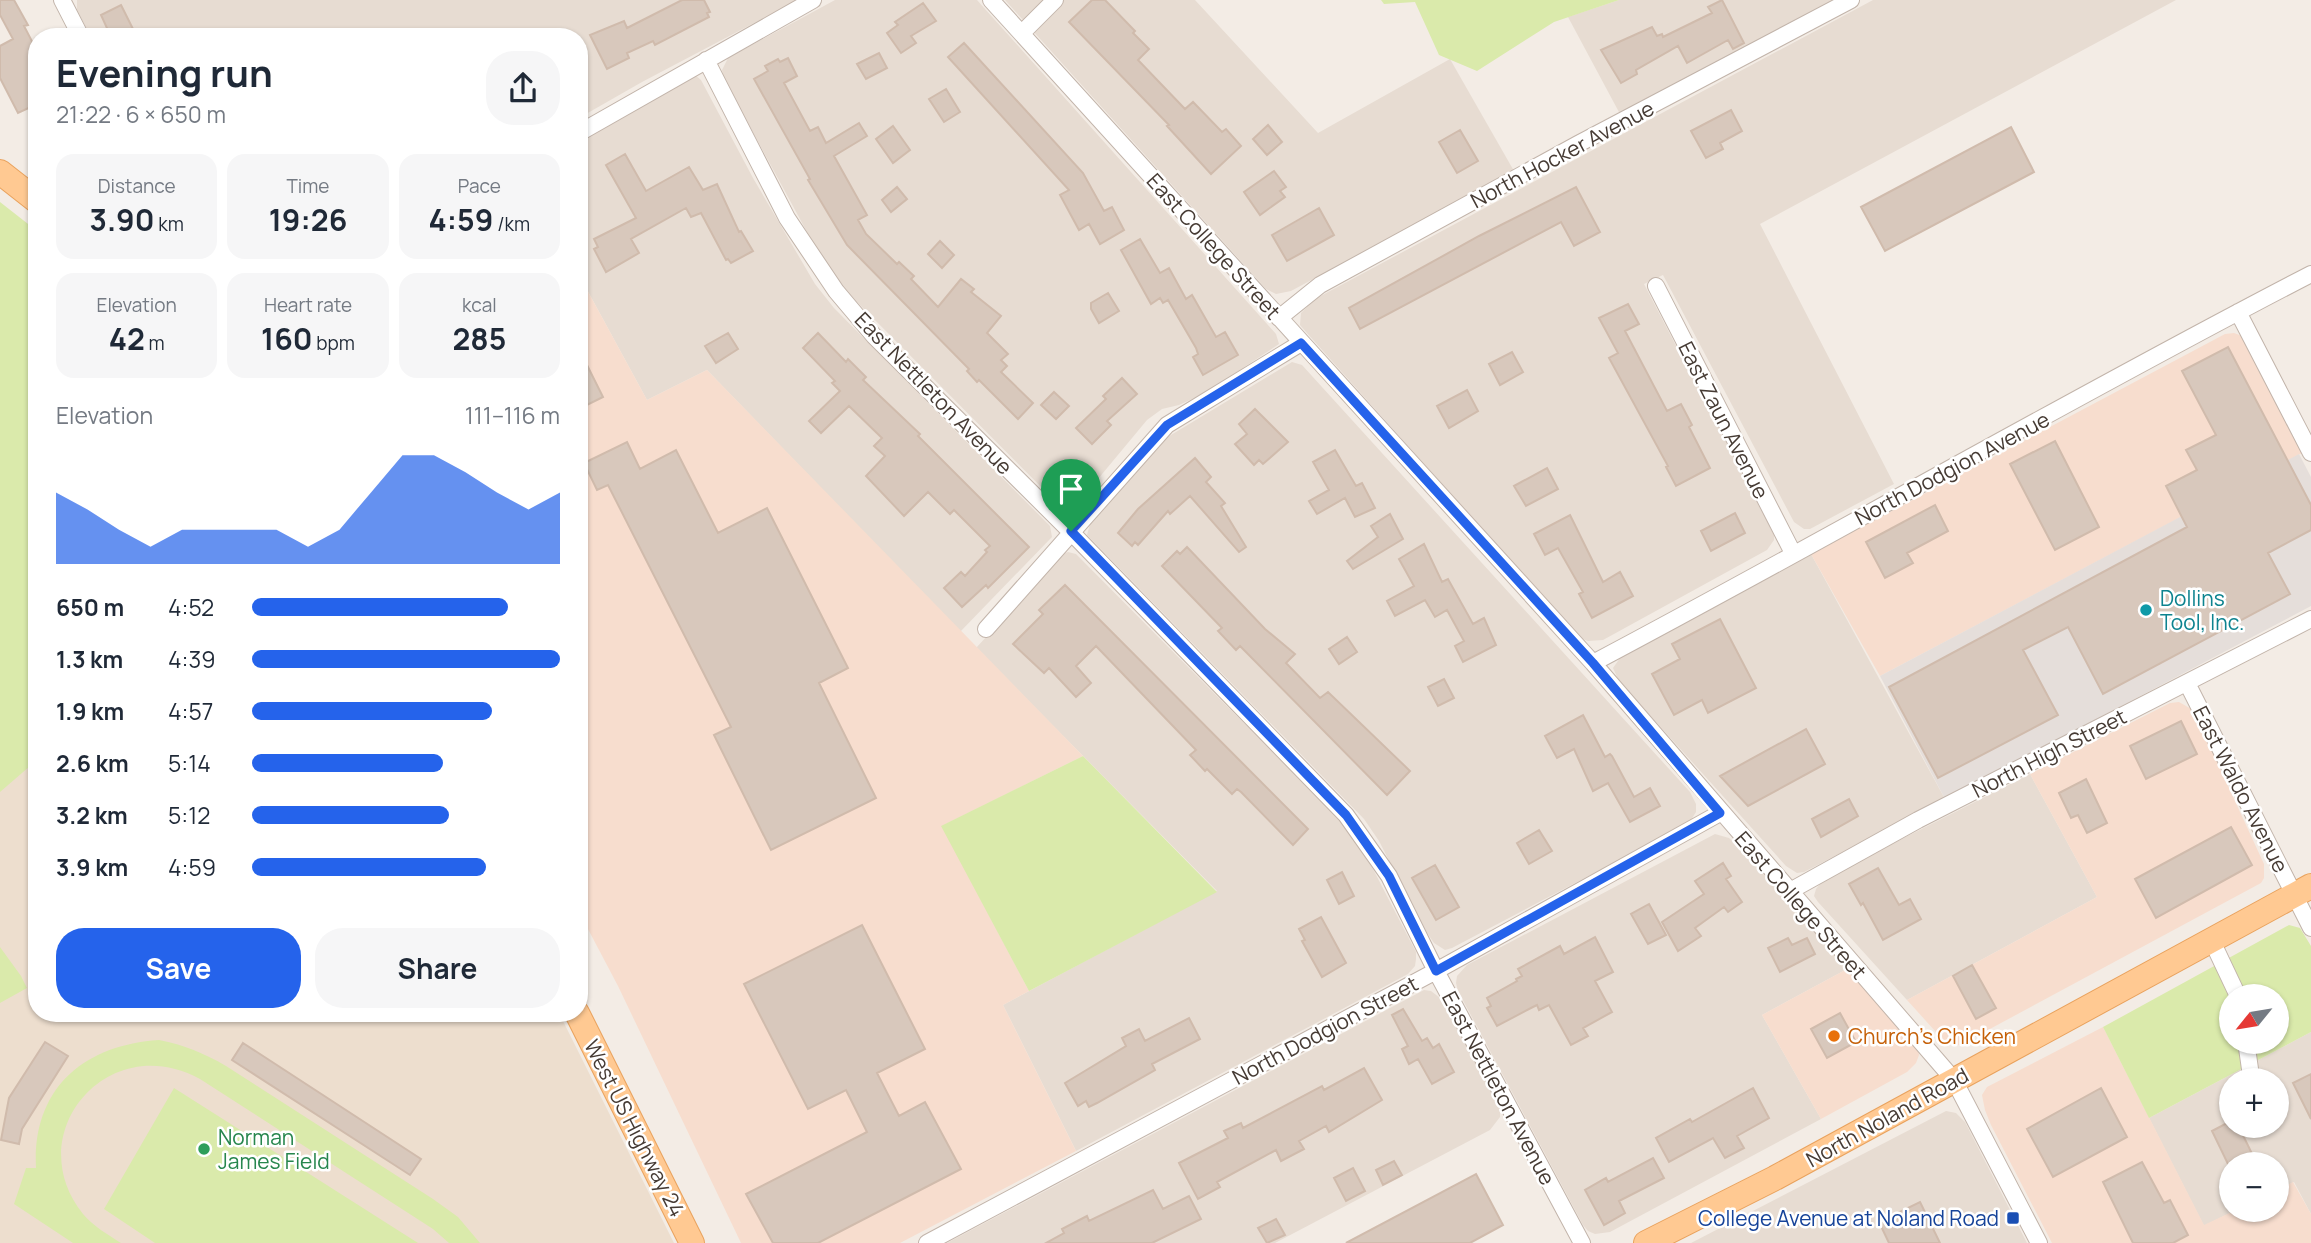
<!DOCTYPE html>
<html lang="en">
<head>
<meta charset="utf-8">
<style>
	:root { --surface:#fff; --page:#f6f6f7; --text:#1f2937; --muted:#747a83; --accent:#2563eb }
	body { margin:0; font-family:Manrope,sans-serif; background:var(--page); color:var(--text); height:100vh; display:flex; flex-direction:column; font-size:26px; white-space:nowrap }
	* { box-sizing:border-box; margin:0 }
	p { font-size:23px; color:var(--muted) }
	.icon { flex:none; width:38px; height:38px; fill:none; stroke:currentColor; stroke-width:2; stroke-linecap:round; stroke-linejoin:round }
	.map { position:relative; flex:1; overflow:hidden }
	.details { position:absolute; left:28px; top:28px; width:560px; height:994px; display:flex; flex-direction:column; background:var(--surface); border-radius:28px; box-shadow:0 2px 5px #0004 }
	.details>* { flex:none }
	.needle { width:46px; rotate:240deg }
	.tools { position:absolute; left:2219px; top:984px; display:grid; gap:14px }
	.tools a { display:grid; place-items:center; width:70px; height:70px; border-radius:50%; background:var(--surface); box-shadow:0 2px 5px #0004; font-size:35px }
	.pin { position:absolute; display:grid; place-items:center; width:60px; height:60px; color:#fff; margin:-72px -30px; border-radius:50% 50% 50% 0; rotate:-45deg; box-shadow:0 0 7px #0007 }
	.pin .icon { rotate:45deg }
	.round { display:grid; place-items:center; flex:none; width:74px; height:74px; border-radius:28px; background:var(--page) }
	.summary { display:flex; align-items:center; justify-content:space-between; height:119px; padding:0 28px }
	h1 { font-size:38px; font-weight:700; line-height:52px }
	.metrics { display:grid; grid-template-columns:repeat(3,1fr); gap:10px; height:119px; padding:7px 28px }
	.metrics div { display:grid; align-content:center; border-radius:18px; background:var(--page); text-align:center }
	.metrics b { font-size:30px; font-weight:700 }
	.metrics small { font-size:19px; font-weight:400 }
	.metrics p { font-size:19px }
	.chart { height:196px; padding:14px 28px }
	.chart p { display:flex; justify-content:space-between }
	.chart svg { width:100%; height:126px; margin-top:7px; fill:var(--accent); opacity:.7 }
	.primary-button { display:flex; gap:14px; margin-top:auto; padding:14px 28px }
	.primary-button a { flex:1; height:80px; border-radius:28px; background:var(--accent); color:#fff; font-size:28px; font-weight:700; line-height:80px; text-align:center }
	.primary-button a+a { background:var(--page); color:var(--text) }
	ul { padding:0 28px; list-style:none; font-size:23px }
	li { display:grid; grid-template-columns:112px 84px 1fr; align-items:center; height:52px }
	li i { height:18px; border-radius:9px; background:var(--accent) }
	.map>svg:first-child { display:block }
	.residential { fill:#e7dcd2; fill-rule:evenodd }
	.commercial { fill:#f7ddce }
	.industrial { fill:#e5deda }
	.education { fill:#eddece }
	.green { fill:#daeaab; fill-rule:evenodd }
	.building { fill:#d8c8bc; stroke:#d0bbac; stroke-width:2 }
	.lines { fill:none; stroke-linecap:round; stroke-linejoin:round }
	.minor-casing { stroke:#c2b4aa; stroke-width:18 }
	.primary-casing { stroke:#e9a25d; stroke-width:26 }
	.minor { stroke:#fff; stroke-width:16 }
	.primary { stroke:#ffc992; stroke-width:24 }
	.route-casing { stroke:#fff; stroke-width:14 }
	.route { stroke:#2563eb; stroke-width:9 }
	.culture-dot { fill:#0f9aa8; stroke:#fff; stroke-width:2.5 }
	.food-dot { fill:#e8710a; stroke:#fff; stroke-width:2.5 }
	.leisure-dot { fill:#2e9e5b; stroke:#fff; stroke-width:2.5 }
	.transit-dot { fill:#1a4fb4; stroke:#fff; stroke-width:2.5 }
	.labels { text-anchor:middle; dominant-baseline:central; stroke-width:5; stroke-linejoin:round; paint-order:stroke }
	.street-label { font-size:21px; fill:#463b34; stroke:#fff }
	.culture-label { font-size:21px; fill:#0d838f; stroke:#fff; text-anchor:start }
	.food-label { font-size:21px; fill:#c56008; stroke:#fff; text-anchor:start }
	.leisure-label { font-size:21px; fill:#27864d; stroke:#fff; text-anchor:start }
	.transit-label { font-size:21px; fill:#164399; stroke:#fff; text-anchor:end }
</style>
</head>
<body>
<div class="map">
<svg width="2311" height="1243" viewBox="0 0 2311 1243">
	<rect width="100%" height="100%" fill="#f3ece5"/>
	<path class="residential" d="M77 0H798L642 82 579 118V37H91L77 10Z
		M835 0H977L1276 334 1279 344 1205 393 1179 405 1162 409 1147 420 1078 503 1066 508 1061 507 851 296 820 256 724 79 722 70 728 58Z
		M1005 0H1195L1318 133 1450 59 1514 171 1291 291 1276 294 1266 289Z
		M1619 0H1834L1620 114 1568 17Z
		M1873 0H2176L1760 224 1894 484 1810 529H1804L1794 522 1663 275 1644 284 1774 535V540L1767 550 1603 640 1588 641 1580 638 1306 332 1300 325 1301 313 1315 299Z
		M695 75 701 80 753 178 815 284 834 308 1050 526 1052 537 960 632 707 370 647 400 579 275V140Z
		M1292 362 1302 365 1690 792 1696 804V812L1689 823 1452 948 1445 950 1434 943 1423 927 1379 841 1364 819 1087 535 1091 520 1161 441Z
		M1068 552 1076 554 1344 824 1374 871 1416 952V959L1415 966 1408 974 1076 1151 1003 1005 1217 891 976 648 1063 554Z
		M1811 554 1945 799 1804 872 1797 873 1786 866 1619 681 1613 668 1620 658Z
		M2030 774 2097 897 1907 1000 1818 902 1814 896 1816 889 1825 878Z
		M1715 834 1729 838 1736 844 1849 968 1762 1015 1821 1119 1610 1232 1595 1234 1588 1231 1583 1225 1458 991 1456 983 1457 976 1467 965Z
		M1424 990 1431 991 1444 1001 1500 1109V1117L1490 1130 1275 1243H947Z
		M2311 1032V1214L2294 1182 2277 1190V1164H2231V1209H2238L2204 1226 2149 1118ZM2231 1080H2277V1125H2231Z
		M1946 1111 1956 1113 1965 1122 2027 1243H1691Z"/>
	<path class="commercial" d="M579 275 647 400 707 370 1083 756 942 826 1029 991 1003 1005 1076 1151 900 1243H741L618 986 579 912Z
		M2234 333 2242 336 2304 452 1880 676 1811 554 2225 334Z
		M2179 702 2193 710 2264 864V878L2261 883 1962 1044 1956 1046 1945 1042 1907 1000 2097 897 2030 774 2170 703Z
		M1849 968 1918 1049 1919 1055 1916 1063 1907 1072 1821 1119 1762 1015Z
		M2103 1027 2204 1225 2238 1209H2277V1190L2293 1182 2311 1214V1243H2052L1991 1125 1985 1110 1982 1095 1987 1087Z"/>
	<path class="industrial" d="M2299 454 2311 477V606L1945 799 1880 676Z"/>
	<path class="education" d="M37 760V1013H559L674 1243H0V779Z"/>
	<path class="green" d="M1381 0H1619L1554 22 1477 71 1439 55 1415 2 1384 4Z
		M0 202 37 231V760L0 792Z
		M1083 756 1217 892 1029 991 941 826Z
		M2289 925 2300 928 2311 946V1032L2149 1118 2103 1027ZM2231 996H2277V1041H2231Z
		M0 947 21 976 27 988 0 1003Z
		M159 1040C184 1045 204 1053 226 1066L433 1199 458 1217 480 1243H449L433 1229 200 1079C107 1028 19 1135 83 1214 93 1226 107 1234 121 1243H73L14 1204 26 1168H36C32 1089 83 1045 159 1040Z
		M174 1088 418 1243H155L104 1209Z"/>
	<path class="building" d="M0 0H14L28 25 24 26 37 51V104L18 113 0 78V46L13 39 0 15Z
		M682 0H704L710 12 707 13 709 17 655 45 653 41 627 53 629 58 607 69 590 35 624 21 627 28Z
		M1092 0H1105L1135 31 1133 33 1149 49 1138 60 1185 109 1193 102 1222 132 1226 129 1241 146 1211 174 1167 126 1169 125 1069 22Z
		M1722 0 1744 43 1733 49 1728 40 1687 63 1678 46 1636 70 1637 74 1621 83 1601 50 1652 27 1657 36 1662 34 1663 37 1712 13 1708 7Z
		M923 3 936 21 911 36 916 43 901 53 887 33 898 25 895 22Z
		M121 5 137 37H111L101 15Z
		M964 43 1083 173 1104 211 1112 207 1124 230 1100 244 1089 224 1079 230 1060 195 1069 190 948 57Z
		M879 53 887 68 866 79 857 64Z
		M788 58 797 76 784 83 810 131 818 127 826 143 859 123 867 136 834 156 867 215 858 220 866 234 897 264 899 262 914 276 911 279 938 307 961 279 974 289 971 292 1001 316 987 333 1008 354 1001 360 1007 366 1001 372 1033 403 1018 419 979 380 977 382 967 371 969 369 847 245 808 180 810 179 754 79 768 71 765 66 778 59 780 62Z
		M946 89 960 112 944 122 929 99Z
		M1731 110 1742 131 1720 143 1723 149 1706 158 1691 131Z
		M1268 125 1282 142 1267 155 1253 139Z
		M893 126 910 150 893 163 876 139Z
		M2011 127 2034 172 1885 251 1861 207Z
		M1460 130 1478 161 1457 173 1439 142Z
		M625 154 646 191 689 167 703 190 717 184 739 232 741 231 753 251 731 263 728 259 726 260 701 213 691 217 686 208 631 239 639 253 606 272 594 249 598 247 594 239 636 218 606 165Z
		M1274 171 1286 187 1280 191 1285 197 1260 215 1244 192Z
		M897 187 907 199 891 212 882 200Z
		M1576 187 1600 232 1574 246 1561 222 1360 329 1349 308 1479 236Z
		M1319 208 1334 235 1287 261 1272 235Z
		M1140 239 1160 273 1169 268 1186 299 1192 295 1216 337 1225 332 1238 355 1203 375 1193 357 1198 354 1196 348 1168 300 1163 303 1160 298 1151 304 1121 250Z
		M940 241 954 255 942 268 928 254Z
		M1108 293 1119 311 1099 323 1091 309V303Z
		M1628 304 1639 324 1625 331 1667 411 1681 404 1692 425 1689 427 1710 468 1676 486 1666 467 1668 466 1609 358 1618 353 1599 318Z
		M728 333 738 349 716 363 705 346Z
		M818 333 846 362 848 359 866 377 863 380 920 434 918 436 1029 547 988 588 986 585 962 607 944 588 961 572 965 576 987 552 985 550 990 546 954 510 950 514 928 492 904 516 866 476 885 456 874 446 882 438 849 406 821 433 809 421 840 391 832 383 835 381 803 348Z
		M2228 347 2311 505V530L2268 553 2290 594 2103 694 2068 627 2023 650 2058 715 1938 778 1889 687 2187 527 2166 486 2197 470 2186 450 2216 435 2182 371Z
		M579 349 603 397 579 409Z
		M1512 352 1523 372 1500 385 1489 364Z
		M1122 378 1137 394 1107 421 1111 425 1092 444 1076 428 1106 399 1103 396Z
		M1467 390 1478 411 1449 428 1437 406Z
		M1054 392 1069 406 1056 419 1041 405Z
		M1255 409 1288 442 1263 464 1259 460 1254 465 1235 444 1247 434 1239 424Z
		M2055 441 2099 527 2055 550 2010 464Z
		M627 442 640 469 676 450 718 533 767 508 848 668 819 683 876 798 771 850 714 735 731 727 608 485 597 490 584 463Z
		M1335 450 1356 486 1362 483 1375 508 1355 517 1345 498 1317 514 1309 501 1329 490 1313 462Z
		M1195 458 1211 477 1206 482 1225 503 1221 506 1246 547 1239 552 1190 496 1170 514 1168 511 1138 545 1135 542 1132 546 1118 533 1138 509Z
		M1547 468 1558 489 1526 506 1514 486Z
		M1935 505 1948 531 1907 553 1913 563 1885 578 1866 542Z
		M1735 513 1745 533 1711 551 1701 531Z
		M1390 514 1403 539 1353 569 1347 561 1378 537 1371 526Z
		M1570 515 1603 582 1620 572 1633 596 1592 618 1579 594 1583 592 1558 548 1545 555 1534 534Z
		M1424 544 1442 582 1448 579 1473 624 1484 618 1496 645 1463 662 1455 646 1464 641 1447 610 1435 617 1425 600 1395 616 1387 601 1414 586 1399 559Z
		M1187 547 1265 629 1295 654 1286 663 1320 698 1328 692 1410 771 1387 795 1240 646 1236 650 1218 631 1222 628 1162 566 1177 551 1180 554Z
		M1065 585 1308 829 1293 845 1241 792 1237 789 1232 794 1207 769 1205 771 1190 755 1196 750 1096 646 1076 666 1091 683 1076 697 1049 668 1044 673 1013 644 1043 614 1039 610Z
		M1720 619 1756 688 1708 713 1702 700 1674 715 1652 674 1680 659 1672 644Z
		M1347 637 1357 652 1339 664 1329 649Z
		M1444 679 1454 698 1438 706 1428 687Z
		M1583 715 1605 757 1610 754 1612 756 1634 797 1650 788 1660 806 1630 822 1608 783 1593 791 1574 749 1557 758 1545 736Z
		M2181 721 2197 754 2146 779 2130 746Z
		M1806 729 1825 764 1748 806 1720 776Z
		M2086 779 2107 823 2087 833 2078 815 2071 818 2059 793Z
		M1849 799 1858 816 1821 837 1812 819Z
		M2231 827 2252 865 2156 918 2135 879Z
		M1539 830 1552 851 1529 864 1517 843Z
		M1723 863 1731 876 1726 879 1742 902 1728 912 1724 907 1695 928 1701 936 1678 951 1662 922 1704 894 1695 881Z
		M1435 865 1459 907 1436 920 1412 878Z
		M1878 868 1899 905 1910 899 1921 919 1883 940 1863 903 1861 905 1849 884Z
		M1342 872 1354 896 1339 904 1327 880Z
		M1649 904 1666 935 1648 944 1631 914Z
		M1321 917 1346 963 1322 977 1302 941 1305 940 1299 929Z
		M862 925 925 1049 877 1073 899 1116 925 1102 961 1169 818 1243H773L746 1194 867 1132 846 1090 808 1109 744 984Z
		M1595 937 1613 972 1595 981 1612 1012 1583 1028 1588 1036 1571 1045 1549 1005 1539 1010 1537 1005 1531 1008 1497 1026 1487 1008 1491 1006 1487 998 1517 981 1516 979 1522 976 1518 969 1560 946 1564 954Z
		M1788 938 1792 945 1807 938 1815 954 1780 972 1768 948Z
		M1972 965 1996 1008 1976 1019 1953 976Z
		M1403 1009 1422 1041 1427 1038 1433 1048 1439 1044 1454 1072 1432 1084 1418 1059 1409 1064 1402 1049 1408 1046 1392 1015Z
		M1840 1013 1856 1042 1827 1058 1811 1029Z
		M1189 1018 1200 1039 1152 1064 1155 1070 1097 1103 1089 1107 1086 1101 1078 1106 1065 1083 1126 1046 1122 1038 1139 1029 1145 1041Z
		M45 1042 68 1056 22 1129 19 1144 1 1140 9 1098Z
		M243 1043 421 1159 410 1175 232 1060Z
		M1364 1068 1382 1100 1329 1132 1326 1126 1299 1141 1304 1149 1281 1161 1276 1150 1217 1182 1220 1187 1198 1199 1179 1163 1228 1138 1224 1131 1241 1123 1243 1128 1322 1086 1324 1090Z
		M2311 1074V1119L2293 1083Z
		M1753 1088 1769 1118 1737 1136 1744 1148 1725 1158 1713 1138 1669 1162 1656 1138 1690 1119 1692 1122Z
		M2101 1088 2127 1137 2053 1177 2027 1129Z
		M2231 1121V1125H2238L2257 1164H2228L2212 1131Z
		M1653 1158 1664 1178 1619 1201 1625 1213 1604 1225 1585 1190 1606 1178 1608 1182Z
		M1394 1161 1402 1175 1383 1185 1376 1170Z
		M2142 1162 2164 1203 2170 1200 2188 1235 2173 1243H2133L2103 1182Z
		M1353 1168 1365 1191 1346 1201 1334 1178Z
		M1476 1174 1503 1225 1470 1243H1346Z
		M1153 1190 1163 1209 1189 1196 1201 1219 1152 1243H1046L1064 1233 1062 1229 1087 1216 1089 1221Z
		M1920 1202 1940 1243H1889L1879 1222Z
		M1276 1219 1285 1235 1267 1243 1258 1228Z"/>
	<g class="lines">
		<g class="minor-casing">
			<path id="minor" d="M62 0 81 37
				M991 0 1593 663 1954 1080 2039 1243
				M1022 33 1055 0
				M706 60 787 218 836 291 874 336 1071 532 1346 815 1389 876 1436 971 1582 1243
				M579 133 813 0
				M1656 286 1793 553
				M2238 312 2311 453
				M1279 318 1320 285 1578 144 1851 0
				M986 629 1167 425 1301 343
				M1593 663C1833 536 2069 399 2311 274
				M2187 683 2311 928
				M1790 891 1918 820 2311 619
				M2211 939 2238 996
				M2246 1041 2251 1076
				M927 1243 1436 971 1720 813"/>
		</g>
		<g class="primary-casing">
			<path id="primary" d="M0 172 37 201
				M577 1013 692 1243
				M1646 1243 1775 1178 2311 886"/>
		</g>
		<use href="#minor" class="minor"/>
		<use href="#primary" class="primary"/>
	</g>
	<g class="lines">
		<g class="route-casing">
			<path id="route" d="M1301 343 1593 663 1720 813 1436 971 1389 876 1346 815 1071 531 1167 425Z"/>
		</g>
		<use href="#route" class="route"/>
	</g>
	<circle class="culture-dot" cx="2146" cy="610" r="7"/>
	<circle class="food-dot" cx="1834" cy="1036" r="7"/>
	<circle class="leisure-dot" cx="204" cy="1149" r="7"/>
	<rect class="transit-dot" x="2006" y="1211" width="14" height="14" rx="3.5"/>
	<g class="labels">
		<g class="street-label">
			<text transform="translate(1562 154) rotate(-28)">North Hocker Avenue</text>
			<text transform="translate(1214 246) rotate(48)">East College Street</text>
			<text transform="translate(934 393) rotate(46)">East Nettleton Avenue</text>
			<text transform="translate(1724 420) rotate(63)">East Zaun Avenue</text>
			<text transform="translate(1952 468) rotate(-28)">North Dodgion Avenue</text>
			<text transform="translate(2049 753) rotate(-27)">North High Street</text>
			<text transform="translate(2241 789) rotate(63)">East Waldo Avenue</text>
			<text transform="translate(1801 905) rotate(49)">East College Street</text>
			<text transform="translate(1325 1030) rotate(-28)">North Dodgion Street</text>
			<text transform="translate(1499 1088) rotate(62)">East Nettleton Avenue</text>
			<text transform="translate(1887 1117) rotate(-29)">North Noland Road</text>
			<text transform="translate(635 1128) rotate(63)">West US Highway 24</text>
		</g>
		<g class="culture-label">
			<text x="2160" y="598">Dollins<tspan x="2160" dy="24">Tool, Inc.</tspan></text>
		</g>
		<g class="food-label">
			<text x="1848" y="1036">Church's Chicken</text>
		</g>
		<g class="leisure-label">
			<text x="218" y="1137">Norman<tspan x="218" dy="24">James Field</tspan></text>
		</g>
		<g class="transit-label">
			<text x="1999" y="1218">College Avenue at Noland Road</text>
		</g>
	</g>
</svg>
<div class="tools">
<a><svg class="needle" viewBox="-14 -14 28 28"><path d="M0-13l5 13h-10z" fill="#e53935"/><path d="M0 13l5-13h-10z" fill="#747a83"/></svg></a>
<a>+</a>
<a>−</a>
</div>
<div class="pin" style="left:1071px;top:531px;background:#1e9e55"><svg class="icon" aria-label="arrive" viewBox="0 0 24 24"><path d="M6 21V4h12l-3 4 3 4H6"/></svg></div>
<section class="details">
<div class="summary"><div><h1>Evening run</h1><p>21:22 · 6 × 650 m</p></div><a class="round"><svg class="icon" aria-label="share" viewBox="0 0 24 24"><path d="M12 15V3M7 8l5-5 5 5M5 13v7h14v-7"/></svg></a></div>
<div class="metrics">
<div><p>Distance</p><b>3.90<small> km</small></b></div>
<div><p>Time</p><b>19:26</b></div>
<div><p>Pace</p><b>4:59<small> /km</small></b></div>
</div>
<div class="metrics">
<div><p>Elevation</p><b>42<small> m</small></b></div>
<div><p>Heart rate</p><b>160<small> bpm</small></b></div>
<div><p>kcal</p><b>285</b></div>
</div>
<div class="chart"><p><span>Elevation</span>111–116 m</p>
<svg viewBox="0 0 160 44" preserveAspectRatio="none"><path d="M0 44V19L10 25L20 32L30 38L40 32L50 32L60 32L70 32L80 38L90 32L100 19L110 6L120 6L130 12L140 19L150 25L160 19V44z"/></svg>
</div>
<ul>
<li><b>650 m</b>4:52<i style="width:83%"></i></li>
<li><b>1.3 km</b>4:39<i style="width:100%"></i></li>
<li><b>1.9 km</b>4:57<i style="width:78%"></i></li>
<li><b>2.6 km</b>5:14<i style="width:62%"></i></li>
<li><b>3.2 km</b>5:12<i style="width:64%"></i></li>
<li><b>3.9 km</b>4:59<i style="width:76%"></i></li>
</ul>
<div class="primary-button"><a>Save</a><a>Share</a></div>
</section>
</div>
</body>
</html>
